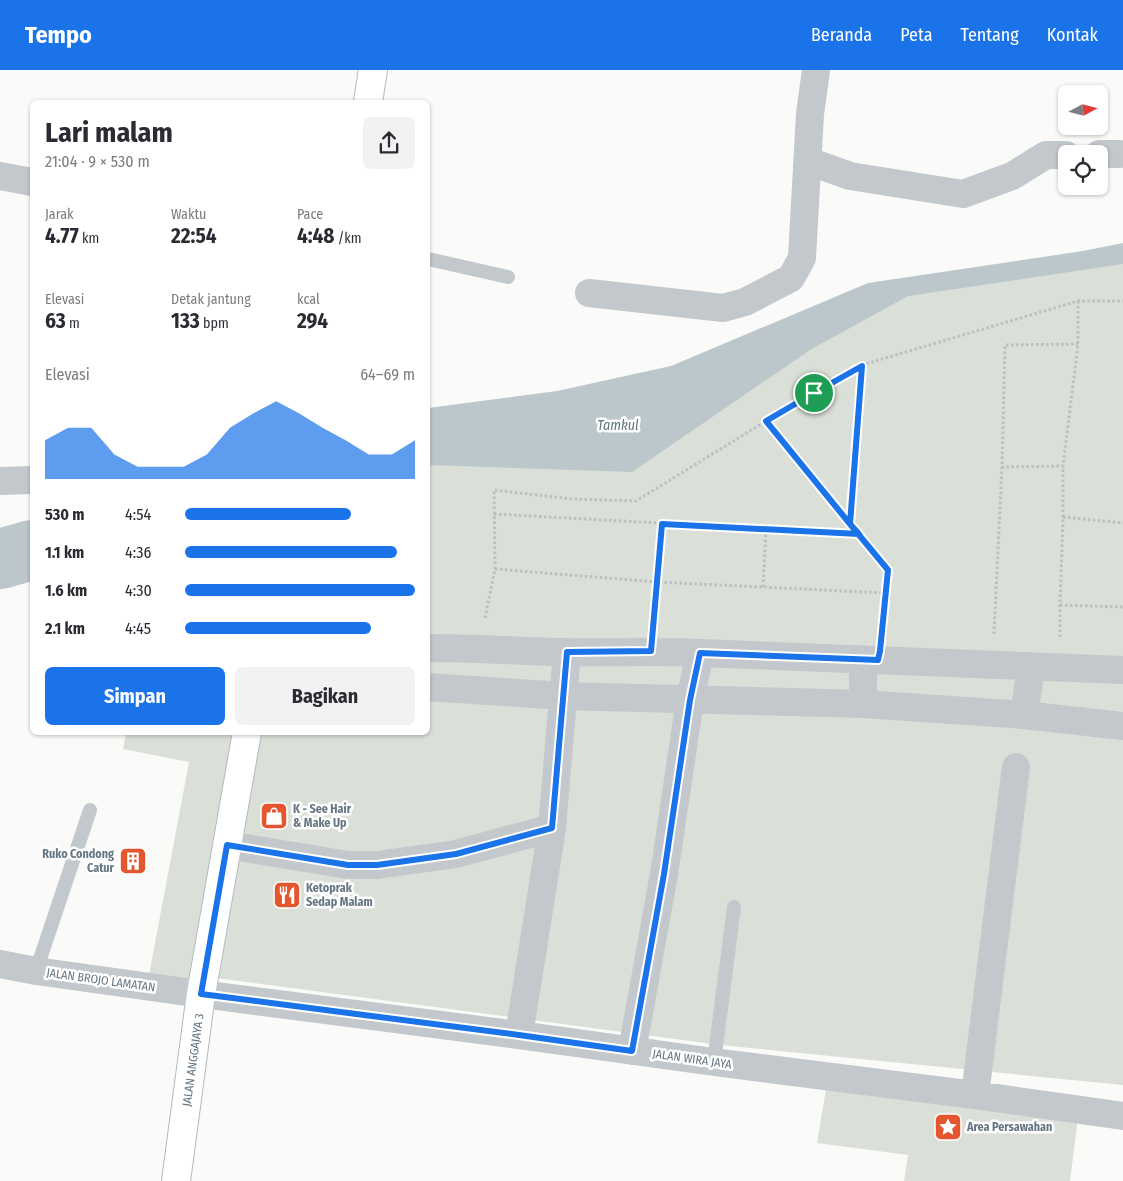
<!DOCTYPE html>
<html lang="id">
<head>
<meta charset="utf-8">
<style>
	:root { --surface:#fff; --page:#f2f2f3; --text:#2b2b33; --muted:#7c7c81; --accent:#1a73e8 }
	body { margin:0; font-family:"Fira Sans Condensed",sans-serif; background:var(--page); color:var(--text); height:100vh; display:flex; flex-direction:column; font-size:19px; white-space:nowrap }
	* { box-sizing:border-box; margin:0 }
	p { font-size:16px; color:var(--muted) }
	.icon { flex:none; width:28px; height:28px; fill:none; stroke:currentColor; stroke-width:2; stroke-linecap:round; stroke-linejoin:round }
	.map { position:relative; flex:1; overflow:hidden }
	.details { position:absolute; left:30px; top:30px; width:400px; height:635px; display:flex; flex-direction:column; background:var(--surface); border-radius:8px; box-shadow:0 1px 4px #0004 }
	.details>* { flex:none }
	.needle { width:32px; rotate:83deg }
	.fabs { position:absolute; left:1058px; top:15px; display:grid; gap:10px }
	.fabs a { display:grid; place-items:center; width:50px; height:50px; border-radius:8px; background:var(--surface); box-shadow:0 1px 4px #0004; font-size:25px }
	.pin { position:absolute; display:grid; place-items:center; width:42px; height:42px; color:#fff; margin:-21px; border:2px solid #fff; border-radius:50%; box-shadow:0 1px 5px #0007 }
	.round { display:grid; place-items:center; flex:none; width:52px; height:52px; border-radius:8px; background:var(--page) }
	.overview { display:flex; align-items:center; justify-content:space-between; height:85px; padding:0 15px }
	h1 { font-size:28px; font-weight:700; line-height:38px }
	.metrics { display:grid; grid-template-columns:repeat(3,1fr); gap:8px; height:85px; padding:5px 15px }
	.metrics div { display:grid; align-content:center }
	.metrics b { font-size:21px; font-weight:700 }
	.metrics small { font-size:14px; font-weight:400 }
	.metrics p { font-size:14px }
	.chart { height:140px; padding:10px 15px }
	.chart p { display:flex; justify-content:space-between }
	.chart svg { width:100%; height:90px; margin-top:5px; fill:var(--accent); opacity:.7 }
	.primary-button { display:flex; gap:10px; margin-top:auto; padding:10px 15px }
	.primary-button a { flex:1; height:58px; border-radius:8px; background:var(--accent); color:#fff; font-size:20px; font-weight:700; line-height:58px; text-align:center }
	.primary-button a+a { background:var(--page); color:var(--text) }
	ul { padding:0 15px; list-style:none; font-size:16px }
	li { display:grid; grid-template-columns:80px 60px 1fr; align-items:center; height:38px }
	li i { height:12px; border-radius:6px; background:var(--accent) }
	header { display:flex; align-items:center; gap:30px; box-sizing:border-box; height:70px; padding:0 25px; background:var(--accent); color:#fff }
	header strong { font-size:24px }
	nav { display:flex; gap:28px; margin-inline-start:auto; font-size:18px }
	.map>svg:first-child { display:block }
	.green { fill:#dadfd7 }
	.water { fill:#bbc7cb }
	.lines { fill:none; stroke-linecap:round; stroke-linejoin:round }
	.river { stroke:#bbc7cb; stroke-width:60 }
	.secondary-casing { stroke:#b3babf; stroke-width:30 }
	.path { stroke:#bbbfc2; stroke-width:3; stroke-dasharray:2.5 2.5; stroke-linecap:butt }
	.service { stroke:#c3c8cc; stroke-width:14 }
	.minor { stroke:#c3c8cc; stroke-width:28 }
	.secondary { stroke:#fff; stroke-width:28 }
	.route-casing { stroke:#fff; stroke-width:10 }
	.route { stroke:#1a73e8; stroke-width:6 }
	.labels { text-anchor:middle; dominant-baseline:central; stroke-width:5; stroke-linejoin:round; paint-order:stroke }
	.poi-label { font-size:12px; font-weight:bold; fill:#657683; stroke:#fff; text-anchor:start }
	.street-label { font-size:12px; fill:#657683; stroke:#fff }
	.water-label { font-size:14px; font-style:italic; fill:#60757c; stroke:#fff }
</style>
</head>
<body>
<header>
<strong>Tempo</strong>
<nav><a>Beranda</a><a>Peta</a><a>Tentang</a><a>Kontak</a></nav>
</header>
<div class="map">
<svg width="1123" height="1111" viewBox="0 0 1123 1111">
	<rect width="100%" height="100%" fill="#fafaf8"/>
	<path class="green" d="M1123 194V591L428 575V386L906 223Z
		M428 585 1123 596V1015L720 975 216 908 258 663 428 662Z
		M126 663H236L195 912 149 905 189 692 123 679Z
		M828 1007 1079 1040 1070 1111H904L908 1085 817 1073Z"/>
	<path class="water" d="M1123 173V194L908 226 810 280 632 402 428 395V338L557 321 671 296 868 213 1083 181Z"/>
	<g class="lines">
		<path class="river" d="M0 489 32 480"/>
		<g class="secondary-casing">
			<path id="secondary" d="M368 32 373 0
				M176 1111 201 924 247 662"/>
		</g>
		<path class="path" d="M1078 231V274L1063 396 1002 397 1005 275 1078 274
			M766 351 888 500 882 559
			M494 444 859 464
			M1063 447 1123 453
			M850 454 862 296
			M495 499 657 512 885 523
			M763 517 766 460
			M1060 535 1123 537
			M485 548 495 499 494 420 572 429 636 431 766 351 862 295 1078 231H1123
			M653 551 662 454
			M994 564 1002 397
			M1060 567V535L1063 447V396"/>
		<path class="service" d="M428 189 508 207
			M36 901 90 740
			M714 992 734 837"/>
		<path class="minor" d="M1099 84H1120
			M808 91 850 106 963 124 1012 106 1046 85H1066
			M0 106 32 112
			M589 223 723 238 745 232 791 208 802 188 810 44 816 0
			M0 411 32 410
			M428 578C474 578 519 581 565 582 610 583 655 581 700 583L1123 600
			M863 589V634
			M428 617 563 626 863 634 1024 645 1123 656
			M1024 645 1031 597
			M227 775 348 795H377L456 784 552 758
			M0 894 36 901 201 924 519 965 714 992 975 1025 1123 1046
			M519 965 552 758 567 582
			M632 981 664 804 690 630 700 583
			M975 1025 1016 697"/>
		<use href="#secondary" class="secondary"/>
	</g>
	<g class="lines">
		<g class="route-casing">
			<path id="route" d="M814 323 766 351 850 454 859 464 662 454 651 581 567 582 552 758 456 784 377 795H348L227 775 201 924 519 965 632 981 664 804 690 630 700 583 878 590 880 581 888 500 850 454 862 296 814 323"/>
		</g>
		<use href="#route" class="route"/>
	</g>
	<defs>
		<g id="shop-square" transform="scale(1.4375)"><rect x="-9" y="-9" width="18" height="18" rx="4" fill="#e4572e" stroke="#fff"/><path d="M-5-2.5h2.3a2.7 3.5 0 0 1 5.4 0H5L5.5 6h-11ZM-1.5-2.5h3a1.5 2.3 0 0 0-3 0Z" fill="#fff"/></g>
		<g id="building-square" transform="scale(1.4375)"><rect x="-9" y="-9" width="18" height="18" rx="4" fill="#e4572e" stroke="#fff"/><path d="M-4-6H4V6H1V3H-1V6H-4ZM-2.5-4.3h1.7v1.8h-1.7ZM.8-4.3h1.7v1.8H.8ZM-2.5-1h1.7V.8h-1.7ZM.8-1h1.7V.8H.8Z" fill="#fff"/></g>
		<g id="restaurant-square" transform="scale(1.4375)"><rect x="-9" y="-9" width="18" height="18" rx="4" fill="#e4572e" stroke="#fff"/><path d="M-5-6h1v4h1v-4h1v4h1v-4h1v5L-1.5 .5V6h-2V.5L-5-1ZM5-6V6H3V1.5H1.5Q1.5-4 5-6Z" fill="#fff"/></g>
		<g id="sight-square" transform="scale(1.4375)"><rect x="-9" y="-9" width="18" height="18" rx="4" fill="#e4572e" stroke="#fff"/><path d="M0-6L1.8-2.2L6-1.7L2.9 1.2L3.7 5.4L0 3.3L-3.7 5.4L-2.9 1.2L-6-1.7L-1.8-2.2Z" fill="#fff"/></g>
	</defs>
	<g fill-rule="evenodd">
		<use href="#shop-square" x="274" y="746"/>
		<use href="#building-square" x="133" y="791"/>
		<use href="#restaurant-square" x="287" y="825"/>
		<use href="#sight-square" x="948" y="1057"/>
	</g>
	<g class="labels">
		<g class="poi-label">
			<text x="293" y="739">K - See Hair<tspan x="293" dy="14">&amp; Make Up</tspan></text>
			<text x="114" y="784" text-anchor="end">Ruko Condong<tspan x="114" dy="14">Catur</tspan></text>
			<text x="306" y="818">Ketoprak<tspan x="306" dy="14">Sedap Malam</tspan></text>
			<text x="967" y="1057">Area Persawahan</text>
		</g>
		<g class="street-label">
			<text transform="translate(101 910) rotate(8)">JALAN BROJO LAMATAN</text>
			<text transform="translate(692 989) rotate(8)">JALAN WIRA JAYA</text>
			<text transform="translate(193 990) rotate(-82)">JALAN ANGGAJAYA 3</text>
		</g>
		<g class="water-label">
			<text x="618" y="355">Tamkul</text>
		</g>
	</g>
</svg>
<div class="fabs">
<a><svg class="needle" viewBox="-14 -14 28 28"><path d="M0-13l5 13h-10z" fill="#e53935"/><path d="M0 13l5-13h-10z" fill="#7c7c81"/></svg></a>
<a><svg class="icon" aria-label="locate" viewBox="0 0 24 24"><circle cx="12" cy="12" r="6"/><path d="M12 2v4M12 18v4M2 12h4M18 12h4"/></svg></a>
</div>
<div class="pin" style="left:814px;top:323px;background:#1e9e55"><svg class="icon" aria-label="arrive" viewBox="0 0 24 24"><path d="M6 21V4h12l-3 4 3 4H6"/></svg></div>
<section class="details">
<div class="overview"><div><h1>Lari malam</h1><p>21:04 · 9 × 530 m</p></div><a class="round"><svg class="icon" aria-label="share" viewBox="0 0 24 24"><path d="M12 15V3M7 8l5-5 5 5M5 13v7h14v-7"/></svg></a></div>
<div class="metrics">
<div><p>Jarak</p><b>4.77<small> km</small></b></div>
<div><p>Waktu</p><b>22:54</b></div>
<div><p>Pace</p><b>4:48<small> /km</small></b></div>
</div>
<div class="metrics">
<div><p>Elevasi</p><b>63<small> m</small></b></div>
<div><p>Detak jantung</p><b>133<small> bpm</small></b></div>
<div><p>kcal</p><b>294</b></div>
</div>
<div class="chart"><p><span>Elevasi</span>64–69 m</p>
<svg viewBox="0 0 160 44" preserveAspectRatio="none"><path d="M0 44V25L10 19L20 19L30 32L40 38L50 38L60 38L70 32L80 19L90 12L100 6L110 12L120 19L130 25L140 32L150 32L160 25V44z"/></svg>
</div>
<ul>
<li><b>530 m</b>4:54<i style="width:72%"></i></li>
<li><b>1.1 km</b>4:36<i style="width:92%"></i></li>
<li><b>1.6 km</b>4:30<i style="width:100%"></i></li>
<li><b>2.1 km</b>4:45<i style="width:81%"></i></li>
</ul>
<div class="primary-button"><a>Simpan</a><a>Bagikan</a></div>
</section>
</div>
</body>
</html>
